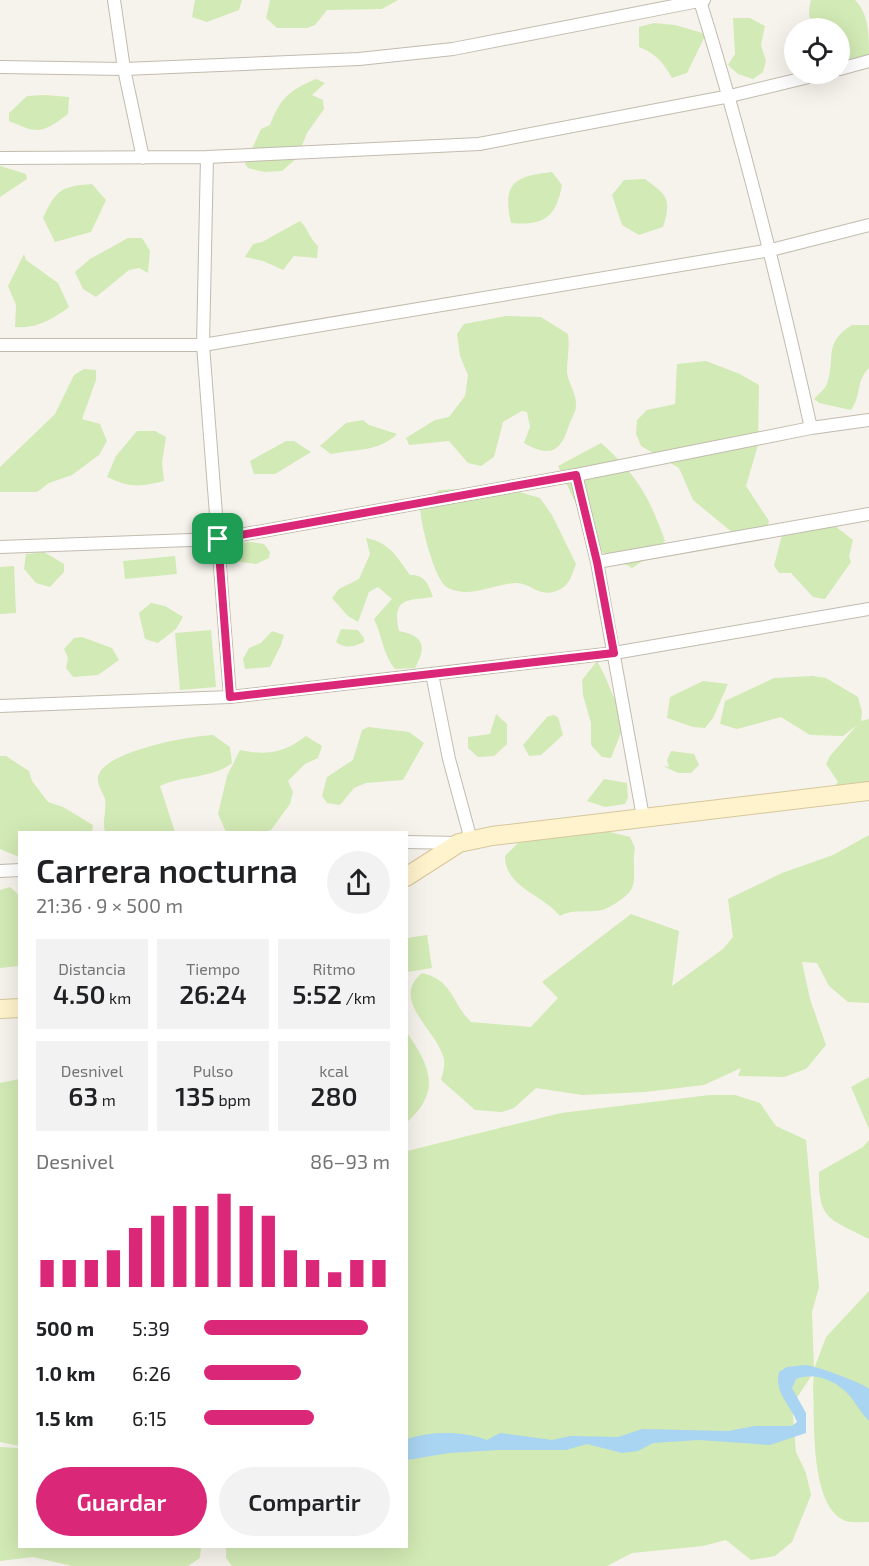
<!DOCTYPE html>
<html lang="es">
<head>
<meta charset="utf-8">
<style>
	:root { --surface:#fff; --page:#f2f2f2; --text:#202124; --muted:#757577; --accent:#db2777 }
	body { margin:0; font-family:"Exo 2",sans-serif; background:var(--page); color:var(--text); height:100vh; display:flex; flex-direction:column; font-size:22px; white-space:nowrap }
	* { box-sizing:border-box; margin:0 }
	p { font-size:20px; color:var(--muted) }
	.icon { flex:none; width:33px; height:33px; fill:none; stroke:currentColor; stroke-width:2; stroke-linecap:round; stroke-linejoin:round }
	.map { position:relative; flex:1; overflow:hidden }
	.drawer { position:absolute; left:18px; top:831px; width:390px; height:717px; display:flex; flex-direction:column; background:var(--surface); border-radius:0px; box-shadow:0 6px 24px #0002 }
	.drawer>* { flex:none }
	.fabs { position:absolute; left:784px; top:18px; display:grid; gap:12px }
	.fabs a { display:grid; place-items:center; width:66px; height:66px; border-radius:50%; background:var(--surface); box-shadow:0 6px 24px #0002; font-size:30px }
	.pin { position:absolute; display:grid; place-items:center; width:51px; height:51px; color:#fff; margin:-26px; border-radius:12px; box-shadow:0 3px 9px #0006 }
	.round { display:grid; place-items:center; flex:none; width:63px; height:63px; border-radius:32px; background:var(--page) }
	.head { display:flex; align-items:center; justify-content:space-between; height:102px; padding:0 18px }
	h1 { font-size:33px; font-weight:600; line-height:45px }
	.figures { display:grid; grid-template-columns:repeat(3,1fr); gap:9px; height:102px; padding:6px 18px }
	.figures div { display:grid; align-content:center; border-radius:0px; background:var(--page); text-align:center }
	.figures b { font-size:26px; font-weight:600 }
	.figures small { font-size:16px; font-weight:400 }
	.figures p { font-size:16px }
	.chart { height:168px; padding:12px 18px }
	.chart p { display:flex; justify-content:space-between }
	.chart svg { width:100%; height:108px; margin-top:6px; stroke:var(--accent); stroke-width:6 }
	.button { display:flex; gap:12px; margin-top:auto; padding:12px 18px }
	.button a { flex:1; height:69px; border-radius:36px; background:var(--accent); color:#fff; font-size:24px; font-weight:600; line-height:69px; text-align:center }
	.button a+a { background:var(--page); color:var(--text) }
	ul { padding:0 18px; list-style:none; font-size:20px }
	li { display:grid; grid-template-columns:96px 72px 1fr; align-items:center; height:45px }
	li i { height:15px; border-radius:8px; background:var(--accent) }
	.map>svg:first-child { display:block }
	.green { fill:#d2eab5 }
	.water { fill:#a9d4f2 }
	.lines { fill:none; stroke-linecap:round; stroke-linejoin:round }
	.minor-casing { stroke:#c2bbae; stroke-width:14 }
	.secondary-casing { stroke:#d6c79b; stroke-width:20 }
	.minor { stroke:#fff; stroke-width:12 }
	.secondary { stroke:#fff3cd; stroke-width:18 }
	.route-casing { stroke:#fff; stroke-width:12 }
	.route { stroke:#db2777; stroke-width:8 }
</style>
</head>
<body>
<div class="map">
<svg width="869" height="1566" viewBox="0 0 869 1566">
	<rect width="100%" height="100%" fill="#f6f3ec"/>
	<path class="green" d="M195 0H242L239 10 207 22 192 17Z
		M270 0H398L382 9 327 10 315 25 307 28H277L266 18Z
		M811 0H855C869 14 869 35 869 54L850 70 840 68V28H816C808 20 808 11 811 0Z
		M733 18H750L765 26 761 45 766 61 763 72 753 79 738 74 728 65 735 54Z
		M654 23 675 25 706 34 687 73 672 78C663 62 656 54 639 47V27Z
		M316 79 325 83 312 95 323 100 324 109 307 133 297 158 282 171 264 172 248 168 245 164 261 129 270 125C280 98 290 90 316 79Z
		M45 95 69 97 68 114C41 134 39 134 9 121V113L27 96Z
		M0 166 26 174 27 179 0 197Z
		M552 172 562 185C556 218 543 226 511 223 502 184 514 176 552 172Z
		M645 179C667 195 672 199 663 227L639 235 622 225 612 195 624 180Z
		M92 184 106 200 91 232 55 242 43 218C56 190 61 186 92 184Z
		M300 221C308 228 309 238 318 246L317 258 294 256 283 270 263 261 245 257 253 244 262 242Z
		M128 238H142L150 251 148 273 139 268 129 270 96 297 83 289 75 272 90 259Z
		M24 254 26 260 58 283 69 307C53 319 36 329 15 327L16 305 8 286Z
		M506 316 541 317 568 334C570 347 567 359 567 372 568 382 576 393 576 403 577 412 571 418 569 425 561 452 550 458 524 443L530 427 527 412 522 411 503 422 494 457 481 466 468 463 449 441 409 445 406 438 435 420 449 417 465 396 468 375 460 356 457 334 464 324Z
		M852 325H869V368C855 382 862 395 851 410L819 403 814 399C818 394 825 389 827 384 836 356 823 343 852 325Z
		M706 361 740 374 759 385 758 445 746 486 769 521 764 538 733 533 693 500 679 468 641 446 636 434 637 420 647 410 675 404 677 364Z
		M84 369 96 370V380L82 419 100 424 107 441 99 455 72 475 49 483 37 492H0V467L55 414 74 375Z
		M363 420 369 425 397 434C379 452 355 449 331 454L320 446 346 423Z
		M137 431H155L166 437 162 463 164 481C140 487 130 488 107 477L116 456Z
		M286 441H294L311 452 275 474H254L250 461Z
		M601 443C637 475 649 496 665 541L652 555 632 568 598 550 558 466Z
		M502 487 540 498 552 515 576 564C572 574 570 585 559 590 539 599 532 583 516 583 493 584 470 599 448 588 434 581 420 522 420 506L439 490Z
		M830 522 853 540 849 557 851 562 825 599 813 597 791 573H779L774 566 782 535Z
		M366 538C389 542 397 557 410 575 425 575 428 583 433 597 409 601 391 596 399 631 424 636 427 646 415 668L395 669C383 655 382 635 374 619L392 599 378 587 369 592 358 622 348 616 332 598 339 589 359 579 370 554Z
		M251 542 264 544 270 552 269 558 256 564 235 561 236 543Z
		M44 552 64 564V572L50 587 36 583 24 569 26 554Z
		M175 556 177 574 125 579 123 561Z
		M14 566 16 613 0 614V567Z
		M151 603 165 606 183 617 176 629 158 643 145 639 139 613Z
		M341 629 358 630 364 638V642C354 647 345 649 336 642Z
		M211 630 216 687 180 690 175 633Z
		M272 631 284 635 281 645 270 667 245 669 243 659 249 648 261 643Z
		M82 637 112 648 119 660 98 675 73 677 66 668 68 658 64 649 74 638Z
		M597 661C609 681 613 701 626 720L611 758 602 757 591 745V723L583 695 582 680Z
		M813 676 826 678 858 697 862 712 861 721 869 719V789L834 787 838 782 826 764 830 756 857 725 843 736 810 735 781 717 737 729 720 724 725 701 774 678Z
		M703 681 728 684 713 718 705 728 693 727 667 718 670 697Z
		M496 714 507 724V744L494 756 478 757 468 748V737L490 734Z
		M553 715 558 717 563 735 541 755 529 756 523 745 547 717Z
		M368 727 409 732 424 743 403 780 366 783 354 788 340 805 327 803 322 796 327 777 353 760 362 730Z
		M213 735 230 747 232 763C209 780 185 774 160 786L175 832H105C102 820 107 810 105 799 103 792 97 786 98 777 103 751 190 736 213 735Z
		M306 736 322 746 318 758 305 764 288 781 293 792 290 804 271 830 264 832H226L218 814 227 776 240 750C267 756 284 753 306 736Z
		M671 751 694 754 699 765 691 773H678L663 766 669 767 667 760Z
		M0 756H6L29 771 32 781 48 802 63 807 93 825 92 832H20L19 857 0 849Z
		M604 779 627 783 628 798 625 804 605 807 587 801Z
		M606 831 630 837 635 848C632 862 636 873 633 885 631 895 614 905 605 909 591 914 574 908 560 916 540 893 505 887 505 856L523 838Z
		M869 835V1003L848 1002 829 986 817 963 802 962 810 999 826 1045 806 1069 784 1077 738 1076 741 1068 704 1085 645 1092 582 1095 536 1088 514 1108 502 1112 475 1110 441 1080C443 1072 446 1064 443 1056 435 1029 390 999 422 973 453 980 451 1002 471 1022L531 1027 558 998 542 982 631 914 679 931 672 986 723 949 733 937 728 899 782 873 833 855Z
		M10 887 19 895V966L0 968V890Z
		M427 935 432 968 407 972V938Z
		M406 1031C429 1065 443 1090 407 1122Z
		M869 1077V1129L851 1087Z
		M19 1079H20L19 1446 0 1442V1083Z
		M710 1095H735L760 1103 776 1126 806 1140 819 1287 812 1312 814 1369 826 1337 869 1291V1522C862 1522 852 1523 846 1521 809 1508 815 1419 813 1387L814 1372 792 1405 796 1452 806 1473 811 1495 792 1542 775 1556 751 1560 726 1540 703 1546 632 1553 607 1566H232L226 1558V1547L406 1546 407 1151 561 1113Z
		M869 1140V1239C829 1218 818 1221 819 1172L863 1147Z
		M0 1447 19 1448 20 1546 201 1547 200 1558 188 1566H72L33 1557 0 1561Z"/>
	<path class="water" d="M805 1365C814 1365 863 1383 869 1389V1421C860 1412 854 1399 845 1391 832 1379 812 1372 796 1379L792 1388 806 1413V1433L770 1445 699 1440 653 1443 638 1451 622 1453 587 1444 566 1450H499L449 1453 407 1460V1439C432 1431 463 1431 487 1440L500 1433 552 1440 570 1436 618 1437 642 1429 728 1431 755 1426H792L797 1422C790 1404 774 1393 779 1372L787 1367Z"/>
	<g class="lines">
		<g class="minor-casing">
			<path id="minor" d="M114 0 124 69 143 158
				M700 1C744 142 779 284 811 428
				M0 67 124 69 359 59 453 49 704 0
				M840 69 869 61
				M207 157 203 345 230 697
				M0 158 207 157 479 144 730 96 821 74
				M0 345H203L771 250 869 225
				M576 475 597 562 643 817
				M0 547 218 539 576 475 811 428 869 420
				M597 562 869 514
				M432 674 449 759 471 840
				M0 706 230 697 614 653 869 609
				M406 842 459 843
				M0 871 20 870"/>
		</g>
		<g class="secondary-casing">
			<path id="secondary" d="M406 877 459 843 492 836 869 791
				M0 1009 20 1008"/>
		</g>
		<use href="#minor" class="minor"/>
		<use href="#secondary" class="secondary"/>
	</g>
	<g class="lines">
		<g class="route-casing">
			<path id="route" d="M576 475 597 562 614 653 230 697 218 539Z"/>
		</g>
		<use href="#route" class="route"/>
	</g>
</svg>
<div class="fabs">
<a><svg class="icon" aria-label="locate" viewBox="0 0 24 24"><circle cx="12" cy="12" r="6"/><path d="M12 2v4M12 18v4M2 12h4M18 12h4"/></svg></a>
</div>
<div class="pin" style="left:218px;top:539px;background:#1e9e55"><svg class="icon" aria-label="arrive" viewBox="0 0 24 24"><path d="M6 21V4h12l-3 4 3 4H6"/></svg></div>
<section class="drawer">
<div class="head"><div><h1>Carrera nocturna</h1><p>21:36 · 9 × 500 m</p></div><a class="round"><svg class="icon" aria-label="share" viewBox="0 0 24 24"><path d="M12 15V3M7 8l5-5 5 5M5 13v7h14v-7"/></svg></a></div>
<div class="figures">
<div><p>Distancia</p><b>4.50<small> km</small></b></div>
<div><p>Tiempo</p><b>26:24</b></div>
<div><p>Ritmo</p><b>5:52<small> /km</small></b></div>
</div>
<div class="figures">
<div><p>Desnivel</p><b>63<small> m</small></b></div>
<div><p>Pulso</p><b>135<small> bpm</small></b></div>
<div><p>kcal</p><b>280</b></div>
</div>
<div class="chart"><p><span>Desnivel</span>86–93 m</p>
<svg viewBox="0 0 160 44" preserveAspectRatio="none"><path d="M5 44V33M15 44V33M25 44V33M35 44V29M45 44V20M55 44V15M65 44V11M75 44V11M85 44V6M95 44V11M105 44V15M115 44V29M125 44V33M135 44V38M145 44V33M155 44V33"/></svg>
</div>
<ul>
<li><b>500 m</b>5:39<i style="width:88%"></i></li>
<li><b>1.0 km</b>6:26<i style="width:52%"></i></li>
<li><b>1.5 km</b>6:15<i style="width:59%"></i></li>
</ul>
<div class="button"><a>Guardar</a><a>Compartir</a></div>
</section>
</div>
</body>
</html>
